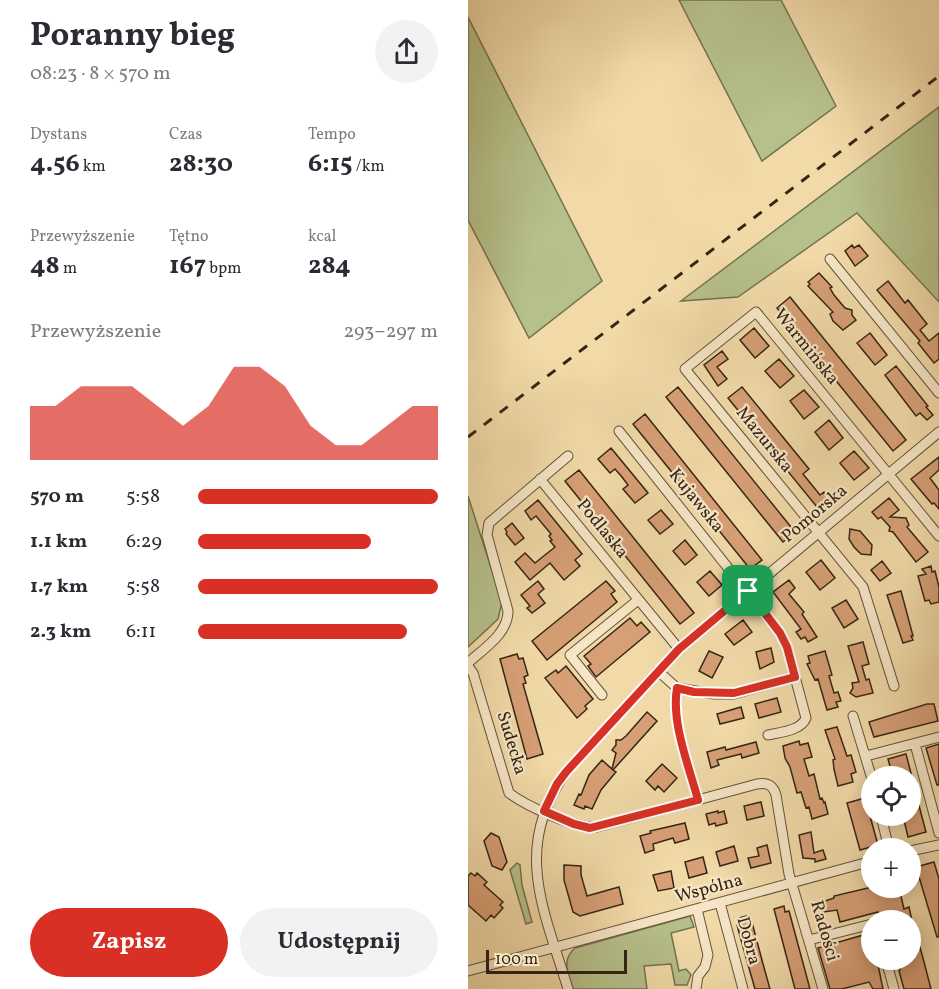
<!DOCTYPE html>
<html lang="pl">
<head>
<meta charset="utf-8">
<style>
	:root { --surface:#fff; --page:#f2f2f3; --text:#2b2b33; --muted:#7c7c81; --accent:#d93025 }
	body { margin:0; font-family:Vollkorn,serif; background:var(--page); color:var(--text); height:100vh; display:flex; flex-direction:column; font-size:22px; white-space:nowrap }
	* { box-sizing:border-box; margin:0 }
	p { font-size:20px; color:var(--muted) }
	.icon { flex:none; width:33px; height:33px; fill:none; stroke:currentColor; stroke-width:2; stroke-linecap:round; stroke-linejoin:round }
	.map { position:relative; flex:1; overflow:hidden }
	.sheet { display:flex; flex-direction:column; background:var(--surface); width:468px }
	.sheet>* { flex:none }
	.fabs { position:absolute; left:393px; top:766px; display:grid; gap:12px }
	.fabs a { display:grid; place-items:center; width:60px; height:60px; border-radius:50%; background:var(--surface); box-shadow:0 3px 15px #0003; font-size:30px }
	.scale { position:absolute; left:18px; bottom:15px; width:141px; box-sizing:border-box; padding-left:6px; border:3px solid #362515; border-top:0; font-size:16px; line-height:21px; white-space:nowrap; color:#362515; -webkit-text-stroke:4px #f6e6c6; paint-order:stroke }
	.pin { position:absolute; display:grid; place-items:center; width:51px; height:51px; color:#fff; margin:-26px; border-radius:12px; box-shadow:0 3px 9px #0006 }
	.round { display:grid; place-items:center; flex:none; width:63px; height:63px; border-radius:32px; background:var(--page) }
	.head { display:flex; align-items:center; justify-content:space-between; height:102px; padding:0 30px }
	h1 { font-size:33px; font-weight:700; line-height:45px }
	.metrics { display:grid; grid-template-columns:repeat(3,1fr); gap:9px; height:102px; padding:6px 30px }
	.metrics div { display:grid; align-content:center }
	.metrics b { font-size:26px; font-weight:700 }
	.metrics small { font-size:16px; font-weight:400 }
	.metrics p { font-size:16px }
	.chart { height:168px; padding:12px 30px }
	.chart p { display:flex; justify-content:space-between }
	.chart svg { width:100%; height:108px; margin-top:6px; fill:var(--accent); opacity:.7 }
	.cta { display:flex; gap:12px; margin-top:auto; padding:12px 30px }
	.cta a { flex:1; height:69px; border-radius:36px; background:var(--accent); color:#fff; font-size:24px; font-weight:700; line-height:69px; text-align:center }
	.cta a+a { background:var(--page); color:var(--text) }
	ul { padding:0 30px; list-style:none; font-size:20px }
	li { display:grid; grid-template-columns:96px 72px 1fr; align-items:center; height:45px }
	li i { height:15px; border-radius:8px; background:var(--accent) }
	main { display:flex; flex:1; min-height:0 }
	.map>svg:first-child { display:block }
	.green { fill:#b6c08a; stroke:#767250; stroke-width:1.5 }
	.building { fill:#d79f76; stroke:#362515; stroke-width:1.5 }
	.lines { fill:none; stroke-linecap:round; stroke-linejoin:round }
	.minor-casing { stroke:#65523a; stroke-width:11 }
	.minor { stroke:#f6e6c6; stroke-width:9 }
	.rail { stroke:#362515; stroke-width:3; stroke-dasharray:10 10; stroke-linecap:butt }
	.route-casing { stroke:#fff; stroke-width:12 }
	.route { stroke:#d93025; stroke-width:8 }
	.labels { text-anchor:middle; dominant-baseline:central; stroke-width:4.5; stroke-linejoin:round; paint-order:stroke }
	.street-label { font-size:18px; fill:#362515; stroke:#f6e6c6 }
</style>
</head>
<body>
<main>
<section class="sheet">
<div class="head"><div><h1>Poranny bieg</h1><p>08:23 · 8 × 570 m</p></div><a class="round"><svg class="icon" aria-label="share" viewBox="0 0 24 24"><path d="M12 15V3M7 8l5-5 5 5M5 13v7h14v-7"/></svg></a></div>
<div class="metrics">
<div><p>Dystans</p><b>4.56<small> km</small></b></div>
<div><p>Czas</p><b>28:30</b></div>
<div><p>Tempo</p><b>6:15<small> /km</small></b></div>
</div>
<div class="metrics">
<div><p>Przewyższenie</p><b>48<small> m</small></b></div>
<div><p>Tętno</p><b>167<small> bpm</small></b></div>
<div><p>kcal</p><b>284</b></div>
</div>
<div class="chart"><p><span>Przewyższenie</span>293–297 m</p>
<svg viewBox="0 0 160 44" preserveAspectRatio="none"><path d="M0 44V22L10 22L20 14L30 14L40 14L50 22L60 30L70 22L80 6L90 6L100 14L110 30L120 38L130 38L140 30L150 22L160 22V44z"/></svg>
</div>
<ul>
<li><b>570 m</b>5:58<i style="width:100%"></i></li>
<li><b>1.1 km</b>6:29<i style="width:72%"></i></li>
<li><b>1.7 km</b>5:58<i style="width:100%"></i></li>
<li><b>2.3 km</b>6:11<i style="width:87%"></i></li>
</ul>
<div class="cta"><a>Zapisz</a><a>Udostępnij</a></div>
</section>
<div class="map">
<svg width="471" height="989" viewBox="0 0 471 989">
	<rect width="100%" height="100%" fill="#f1d9a8"/>
	<filter id="stains"><feTurbulence type="fractalNoise" baseFrequency=".00333" numOctaves="4"/><feColorMatrix values="0 0 0 0 .2 0 0 0 0 .09 0 0 0 0 .02 0 0 0 .5 -.17"/></filter>
	<radialGradient id="worn" r=".72"><stop offset=".6" stop-color="#630" stop-opacity="0"/><stop offset="1" stop-color="#630" stop-opacity=".3"/></radialGradient>
	<path class="green" d="M211 0H313L368 106 294 161Z
		M0 17 134 281 61 338 0 220Z
		M471 107V302L389 213 270 297 213 301Z
		M0 496 34 602 30 619 0 647Z
		M49 863 52 865 54 885 64 922 58 924 42 870Z
		M222 916 226 927 203 933 211 971 218 969 223 975 219 985H207L203 964 176 966 179 989H105C100 974 93 960 107 948Z"/>
	<path class="building" d="M384 245 386 248 391 245 400 256 387 266 377 251Z
		M351 273 364 287 362 288 366 295 377 308 384 310V315L388 320 375 330 365 321 362 314 365 312 340 286 342 284 340 282Z
		M420 281 437 303 440 300 459 324 452 330 461 341 471 333V359L466 363 450 343 452 341 409 290Z
		M322 297 438 440 425 451 309 308Z
		M286 328 301 346 287 358 272 340Z
		M402 333 419 355 407 365 389 343Z
		M254 351 260 359 249 367 259 379 250 386 236 365Z
		M311 359 326 376 312 388 297 371Z
		M428 366 460 406 458 407 465 415 459 420 452 413 448 416 417 375Z
		M210 387 327 532 315 542 198 397Z
		M274 387 341 469 335 474 352 495 356 492 360 498 349 507 260 398Z
		M336 390 351 407 336 419 322 401Z
		M177 414 294 560 282 569 165 424Z
		M361 420 375 438 361 450 347 432Z
		M143 448 180 493 167 503 155 489 160 485 154 477 147 469 142 473 130 459Z
		M386 451 401 468 386 480 372 463Z
		M471 457V470L462 478 471 490V509L466 503 464 504 443 479Z
		M111 470 226 613 212 624 97 481Z
		M421 498 431 510 422 517 438 518 441 525 439 527 460 552 448 562 425 532 421 531 422 527 413 517 410 519 404 512Z
		M70 500 114 554 107 560 112 566 96 580 82 563 62 580 47 562 57 553 67 563 87 547 82 541 84 540 81 536 83 534 68 516 63 520 57 511Z
		M193 510 205 524 192 534 180 520Z
		M44 523 56 538 47 545 38 534 39 532 37 529Z
		M382 529 392 531 404 545 403 555 393 554 386 547 381 539Z
		M217 540 229 555 217 565 205 551Z
		M353 560 367 578 352 590 338 572Z
		M414 561 423 573 412 581 403 570Z
		M463 566 464 572 467 571 471 587V602L463 604 461 600 457 601 450 576 458 574 454 569Z
		M242 571 254 585 241 596 229 582Z
		M321 580 327 588 321 594 336 612 334 614 349 637 340 642 337 637 333 639 328 632 333 629 305 592Z
		M70 581 76 589 70 594 77 603 64 613 59 608 62 606 53 595Z
		M138 581 147 591 143 594 149 602 79 660 64 641Z
		M433 591 445 636H443L445 640 435 643 419 595Z
		M378 600 390 619 376 628 364 608Z
		M162 618 169 626 173 622 182 632 128 677 120 666 123 664 116 656Z
		M275 620 284 632 266 645 257 634Z
		M395 642 401 664 394 666 398 680 401 679 405 693 388 697 382 693 385 688 384 683 391 682 380 646Z
		M303 648 306 662 292 669 288 652Z
		M241 651 255 657 244 678 231 671Z
		M357 651 364 675 361 676 366 693 370 692 373 701 368 702 370 707 359 710 350 679 347 680 339 664 342 663 340 656Z
		M49 654 51 659 55 658 60 675 56 677 58 683 55 684 75 754 59 759 32 659Z
		M98 666 125 699 117 706 119 709 109 718 77 678 88 670 90 673Z
		M309 698 313 712 291 718 287 704Z
		M459 704H466L470 721 406 737 401 722Z
		M273 707 276 718 252 724 249 714Z
		M179 712 189 721 145 770 148 772 133 790 124 809 117 806 116 809 106 805 111 794 113 795 121 775 134 760 144 769 148 753 144 750 148 745V740H153L158 736Z
		M369 727 379 756 383 755 388 772 383 774 385 782 370 786 366 769 365 760 367 759 357 730Z
		M331 741 332 745 340 743 344 757 336 759 341 776 346 774 352 799 354 798 356 803 357 802 360 814 344 819 341 807 338 808 333 792 329 793 322 767 317 758 315 746Z
		M288 742 291 753 274 758 273 754 249 760 251 765 243 768 239 752 257 747 258 750Z
		M471 744V785H469L458 748Z
		M438 754 444 777H425L420 759Z
		M194 764 209 778 196 792 190 786 187 790 178 781Z
		M442 783H445L458 832 440 837 435 816H442Z
		M397 798 410 845 392 850 379 803Z
		M293 802 296 816 279 820 276 806Z
		M250 811V813L256 811 259 823 248 826 247 823 241 825 238 814Z
		M217 823 221 839 207 843 205 838 185 844 186 850 177 853 172 836 183 833 182 831Z
		M343 832 346 853 355 850 358 859 347 862V859L335 858 331 835Z
		M23 833 31 837 39 862 34 870 24 866 16 841Z
		M299 845 303 863 283 868 280 858 291 856 289 848Z
		M266 846 270 861 252 866 248 852Z
		M235 857 239 873 221 878 217 862Z
		M466 862 471 879V937H469L448 867Z
		M96 865 113 866V875L119 896 151 887 155 904 112 916 105 912 96 880Z
		M203 871 206 888 190 891 185 875Z
		M3 873 7 876 9 873 19 882 16 885 35 902 32 905 35 908 26 918 23 915 18 921 0 905V876Z
		M404 887 431 888 436 909 441 907 444 921H417L415 915H411L410 912 372 922 369 910 356 912 354 902 366 898V896Z
		M316 906 317 912 321 911 342 989H327L306 909Z
		M282 915 295 964 302 989H287L275 947 269 925 273 924 271 918Z
		M445 923 455 958 463 989H436L431 971 432 970 430 960H442V924Z
		M402 933 404 960H409L415 989H405L401 982 374 989H362L350 948Z"/>
	<g class="lines">
		<g class="minor-casing">
			<path id="minor" d="M362 259 471 393
				M151 431 312 633 319 647 338 718C333 731 312 732 300 735
				M72 479 211 649
				M0 663C15 649 40 634 40 611L19 535 21 523 100 456
				M0 666 5 673 41 793C58 806 108 829 129 827L289 784C299 782 305 785 308 795L321 874 355 989
				M190 671 209 688 246 694H266L326 677
				M426 686 395 587 217 369 288 312 471 536
				M209 688C203 723 221 766 230 800
				M134 695 102 655 170 600
				M385 716 404 779
				M447 744 471 833
				M398 756 471 737
				M413 816 421 849
				M442 851 471 845
				M252 903 275 989
				M341 940 404 924
				M418 960 426 989
				M0 971 404 861
				M100 989C76 910 44 848 98 772L211 649 471 432
				M228 989 230 976 237 967 240 955 229 909"/>
		</g>
		<use href="#minor" class="minor"/>
		<path class="rail" d="M0 437 471 76"/>
	</g>
	<g class="lines">
		<g class="route-casing">
			<path id="route" d="M280 591 312 633 319 647 327 677 266 693 226 692 209 688C203 723 221 766 230 800L122 828 106 824 76 811 89 784 98 772 211 649Z"/>
		</g>
		<use href="#route" class="route"/>
	</g>
	<g class="labels">
		<g class="street-label">
			<text transform="translate(338 347) rotate(51)">Warmińska</text>
			<text transform="translate(296 440) rotate(51)">Mazurska</text>
			<text transform="translate(228 501) rotate(51)">Kujawska</text>
			<text transform="translate(347 514) rotate(-40)">Pomorska</text>
			<text transform="translate(134 529) rotate(51)">Podlaska</text>
			<text transform="translate(43 743) rotate(73)">Sudecka</text>
			<text transform="translate(241 889) rotate(-15)">Wspólna</text>
			<text transform="translate(356 931) rotate(74)">Radości</text>
			<text transform="translate(280 941) rotate(75)">Dobra</text>
		</g>
	</g>
	<rect width="100%" height="100%" filter="url(#stains)"/>
	<rect width="100%" height="100%" fill="url(#worn)"/>
</svg>
<div class="fabs">
<a><svg class="icon" aria-label="locate" viewBox="0 0 24 24"><circle cx="12" cy="12" r="6"/><path d="M12 2v4M12 18v4M2 12h4M18 12h4"/></svg></a>
<a>+</a>
<a>−</a>
</div>
<div class="scale">100 m</div>
<div class="pin" style="left:280px;top:591px;background:#1e9e55"><svg class="icon" aria-label="arrive" viewBox="0 0 24 24"><path d="M6 21V4h12l-3 4 3 4H6"/></svg></div>
</div>
</main>
</body>
</html>
